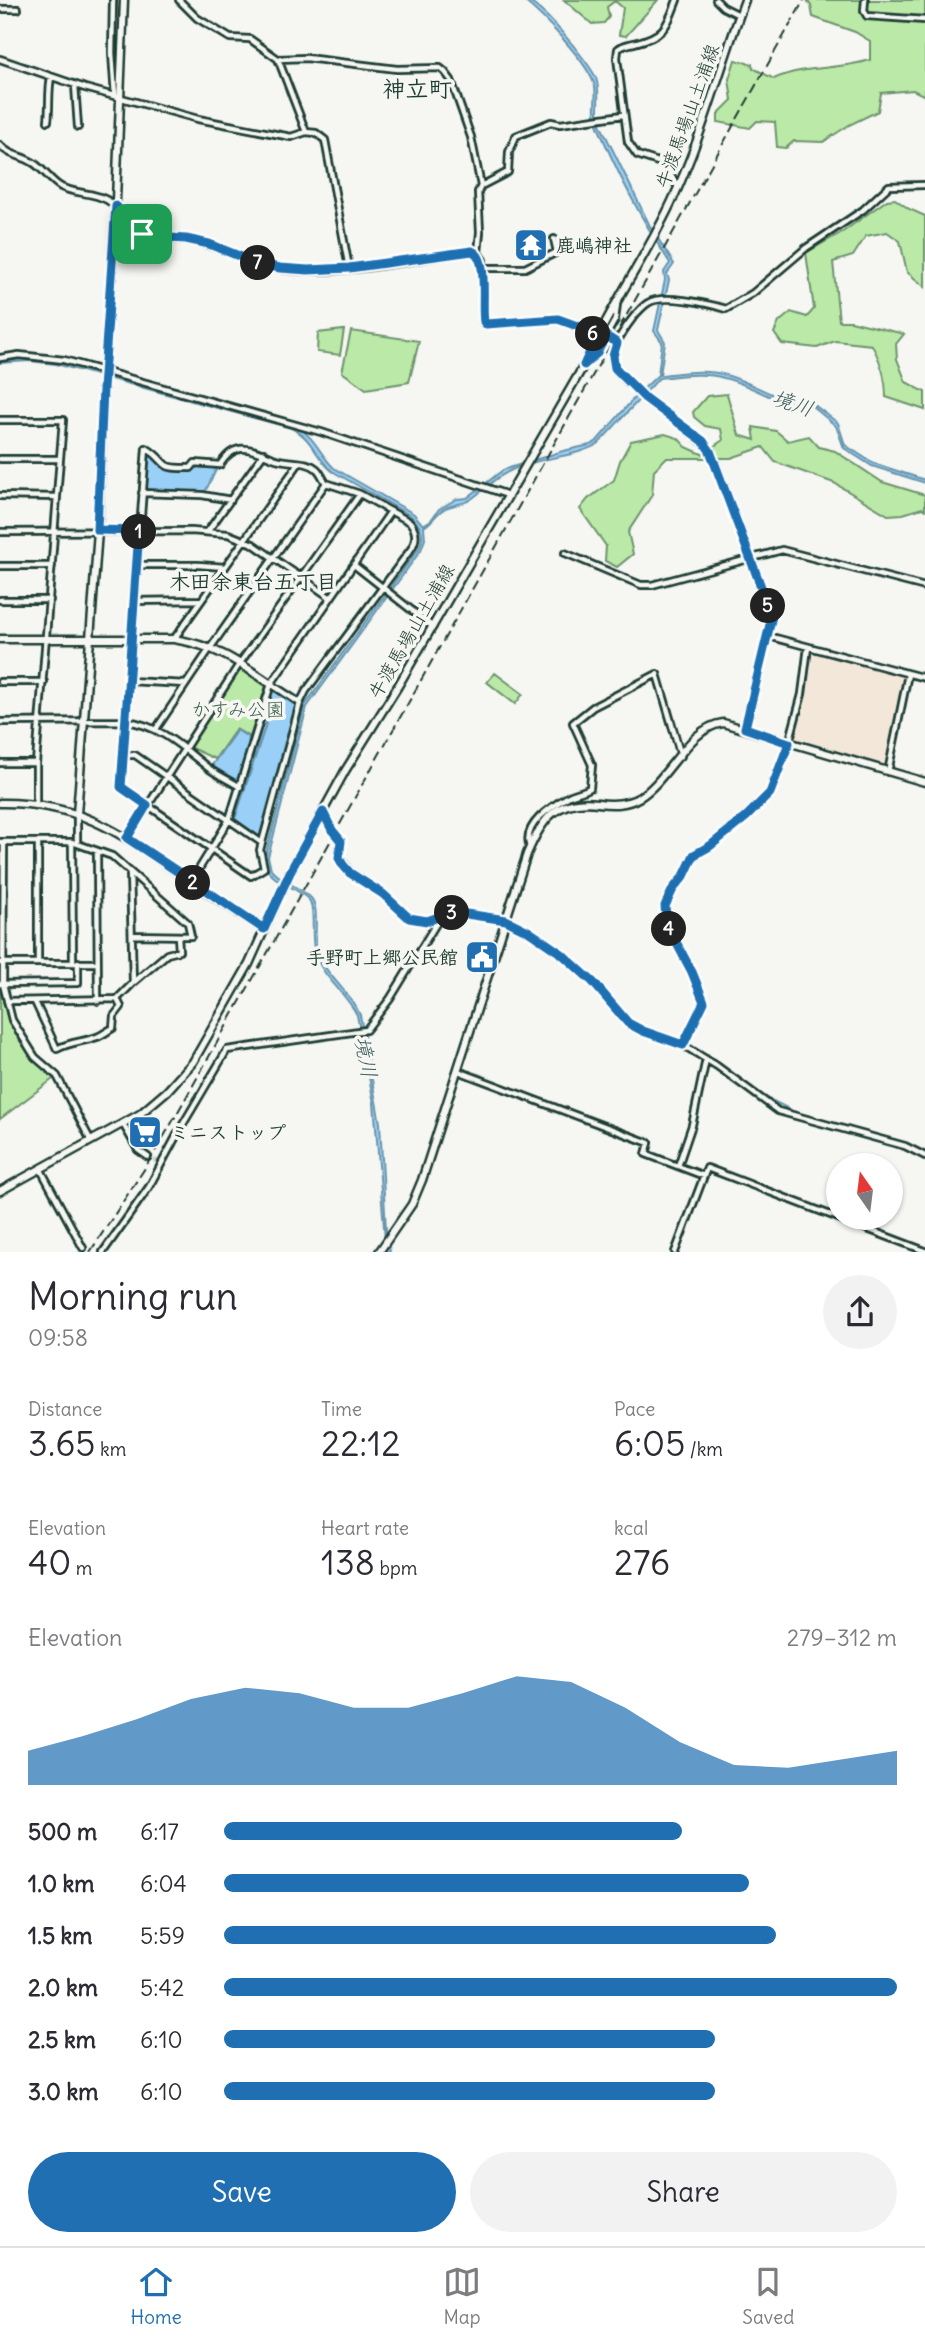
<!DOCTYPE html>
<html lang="en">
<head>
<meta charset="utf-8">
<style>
	:root { --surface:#fff; --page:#f2f2f3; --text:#2b2b33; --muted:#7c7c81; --line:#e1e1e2; --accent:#1f6fb2 }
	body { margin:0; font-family:Delius,"Klee One",sans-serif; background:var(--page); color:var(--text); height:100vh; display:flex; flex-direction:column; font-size:26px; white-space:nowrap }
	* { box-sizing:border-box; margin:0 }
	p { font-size:23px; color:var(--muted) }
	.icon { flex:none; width:38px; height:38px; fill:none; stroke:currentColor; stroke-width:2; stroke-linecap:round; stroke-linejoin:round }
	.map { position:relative; height:1252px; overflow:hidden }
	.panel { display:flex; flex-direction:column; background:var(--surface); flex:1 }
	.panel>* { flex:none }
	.needle { width:46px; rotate:346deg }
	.fabs { position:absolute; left:826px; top:1153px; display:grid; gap:14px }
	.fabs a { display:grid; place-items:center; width:77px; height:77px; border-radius:50%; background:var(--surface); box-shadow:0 2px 5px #0004; font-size:35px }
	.pin { position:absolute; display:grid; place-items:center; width:60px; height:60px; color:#fff; margin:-30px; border-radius:14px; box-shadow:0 4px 10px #0006 }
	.km { position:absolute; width:35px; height:35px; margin:-18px; border-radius:50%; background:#222; color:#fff; font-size:19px; line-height:35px; text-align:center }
	.round { display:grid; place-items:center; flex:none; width:74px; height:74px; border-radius:37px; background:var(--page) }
	.overview { display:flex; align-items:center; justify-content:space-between; height:119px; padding:0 28px }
	h1 { font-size:38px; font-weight:600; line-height:52px }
	.figures { display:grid; grid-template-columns:repeat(3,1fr); gap:10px; height:119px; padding:7px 28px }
	.figures div { display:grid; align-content:center }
	.figures b { font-size:35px; font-weight:600 }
	.figures small { font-size:19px; font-weight:400 }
	.figures p { font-size:19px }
	.chart { height:196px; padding:14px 28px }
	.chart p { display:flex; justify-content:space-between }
	.chart svg { width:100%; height:126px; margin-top:7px; fill:var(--accent); opacity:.7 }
	.cta { display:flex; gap:14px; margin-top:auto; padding:14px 28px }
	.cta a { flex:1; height:80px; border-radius:42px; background:var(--accent); color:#fff; font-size:28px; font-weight:600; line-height:80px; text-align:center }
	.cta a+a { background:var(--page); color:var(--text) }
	ul { padding:0 28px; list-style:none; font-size:23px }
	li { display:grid; grid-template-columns:112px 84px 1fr; align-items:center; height:52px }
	li i { height:18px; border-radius:9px; background:var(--accent) }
	.dock { display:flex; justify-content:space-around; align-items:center; height:98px; border-top:2px solid var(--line); background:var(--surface); font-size:19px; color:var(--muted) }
	.dock a { display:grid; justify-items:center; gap:4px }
	.dock .selected { color:var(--accent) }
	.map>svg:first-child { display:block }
	.built { fill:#f2e7d8 }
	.green { fill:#bbe9a7; stroke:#6d936e; stroke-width:2 }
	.water { fill:#9acff8; stroke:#6995aa; stroke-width:2; fill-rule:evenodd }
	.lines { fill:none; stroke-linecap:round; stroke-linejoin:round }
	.stream { stroke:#6995aa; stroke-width:2 }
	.street-tunnel { stroke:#cbd1cc; stroke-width:4.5; stroke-dasharray:4.5 2; stroke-linecap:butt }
	.street-casing { stroke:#1f3d34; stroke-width:10 }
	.secondary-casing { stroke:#1f3d34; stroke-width:11 }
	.street { stroke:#f6f6f2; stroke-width:4.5 }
	.secondary { stroke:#f6f6f2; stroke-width:6 }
	.rail { stroke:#1f3d34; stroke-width:2; stroke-dasharray:10 5; stroke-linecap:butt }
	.secondary-bridge-casing { stroke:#1f3d34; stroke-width:11; stroke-linecap:butt }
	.secondary-bridge { stroke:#f6f6f2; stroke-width:6 }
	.route-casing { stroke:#fff; stroke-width:14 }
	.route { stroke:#1f6fb2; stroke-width:9 }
	.labels { text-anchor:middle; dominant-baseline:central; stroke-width:7; stroke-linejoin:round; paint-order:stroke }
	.street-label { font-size:19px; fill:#1f3d34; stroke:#f6f6f2 }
	.poi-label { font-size:19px; font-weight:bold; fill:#1f3d34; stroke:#f6f6f2; text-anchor:start }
	.park-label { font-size:19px; fill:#3e5f4b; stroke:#f6f6f2 }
	.water-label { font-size:21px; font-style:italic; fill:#385a5b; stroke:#f6f6f2 }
	.neighbourhood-label { font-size:21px; font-weight:bold; fill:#1f3d34; stroke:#f6f6f2 }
	.quarter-label { font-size:23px; font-weight:bold; fill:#1f3d34; stroke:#f6f6f2 }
</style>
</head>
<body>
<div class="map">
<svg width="925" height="1252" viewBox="0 0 925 1252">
	<rect width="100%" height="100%" fill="#f6f6f2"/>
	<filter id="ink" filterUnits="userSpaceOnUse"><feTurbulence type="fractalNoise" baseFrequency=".0143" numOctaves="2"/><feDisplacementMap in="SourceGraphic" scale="14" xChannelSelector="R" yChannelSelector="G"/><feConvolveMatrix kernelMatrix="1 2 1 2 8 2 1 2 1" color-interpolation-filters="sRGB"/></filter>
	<g filter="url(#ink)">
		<path class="built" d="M817 652 904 675 887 767 794 741 803 701 808 657Z"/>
		<path class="green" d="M564 0H658L626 36 619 35 623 8 615 1 607 7 609 17 604 23 592 24Z
			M807 0H925V96L913 90 881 93 878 111 849 125 823 142 794 141 786 148 777 147 775 122 757 121 750 128 718 122V114L732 100 729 79 735 60 752 64 753 68 774 79C803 65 839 70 870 60V41L855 32 813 17 811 6Z
			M895 199 909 209 925 216V287L907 272 900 241 887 232 866 236 853 256 833 262 839 321H851L904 334 896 344 897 359 906 382 925 392V410L886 397C886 377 881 362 872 345L835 341 817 348 782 344 774 333 779 322 791 312 807 317 814 309 806 253 844 231 887 200Z
			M344 330 340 355 317 352 318 333Z
			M351 331 419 341 409 382 366 389 342 372Z
			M727 394 739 435 755 440 753 427 776 431 788 441 809 436 819 447 835 451 882 482 925 495V510L922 508 903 514 888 515 834 483 775 462 763 447 731 458H666L654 470 652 495 628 532 633 554 617 567 605 561 606 546 580 509 588 499 614 480 620 461 631 441 665 434 678 438 686 447 702 454 723 440 721 429 705 426 694 417 693 412 707 396Z
			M240 668 266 686 250 737 236 729 215 759 189 747Z
			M495 673 523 694 515 704 487 682Z
			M0 963H4C3 1018 20 1040 57 1076L0 1119Z"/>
		<path class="water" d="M523 0C538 0 590 63 596 78 601 92 596 107 599 122L650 226 674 264 667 274 669 280 658 330 665 342 660 375C682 373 705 369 726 375 755 383 782 405 813 404L838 423 845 445 873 463 925 480V483L872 466 844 448 836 426 812 406C780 408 754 385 724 378 703 372 680 376 659 378L598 444C574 458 539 457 514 469 493 478 486 489 470 500 464 504 453 504 444 509 436 514 432 522 424 527L425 539 421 550 307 707 268 857 271 869 275 873C285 883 301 888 311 898 320 907 313 936 317 951 325 976 350 991 360 1015L380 1123 386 1230 390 1252H386L374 1103 357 1015C346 993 322 977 315 953 310 939 316 908 309 900 300 890 283 885 273 876L268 871 265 857 305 705 419 548C425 536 421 525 411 516L332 471C315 457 312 437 291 428L56 364 29 361 0 363V360L29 358 69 364 299 428C315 438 321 456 334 468L414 514 423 525 431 520 439 509 457 499 467 498 503 470 563 451 590 445 596 442 636 396 658 375 662 342 654 331 665 280 664 272 670 263C642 220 617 173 597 124 592 112 597 100 595 87 590 64 542 15 523 0Z
			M146 449C171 466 155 470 191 470L195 464 204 467 218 466 204 494 144 492Z
			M272 685 298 703 262 841 231 820ZM269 715 235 819 258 836 234 819Z
			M237 730 249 738 240 785 210 768Z"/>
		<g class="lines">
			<path class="stream" d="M730 1072 754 1090
				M759 1094 791 1110
				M802 1114 809 1117
				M813 1118 827 1122
				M831 1123 850 1128
				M864 1132 868 1133
				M872 1134 902 1142"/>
			<path class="street-tunnel" d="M148 1157 158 1162"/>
			<g class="street-casing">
				<path id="street" d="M113 0 112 53 115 96
					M179 0 197 18 230 38 250 39 278 59 306 132
					M677 0C667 26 665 36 634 43 627 45 624 44 618 49L617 58 628 142 637 155 664 164 678 187
					M716 0 723 7 739 15
					M865 0 864 11 867 16 925 20
					M0 9H18
					M0 59 85 88 198 119 291 137 306 132 316 133 325 140 349 268
					M278 59 306 58 397 69 440 68 445 72 451 80 471 137 481 186 478 192 480 232 478 253 483 260V322L492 324 558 319 580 327 597 336
					M75 85 78 127
					M48 121C50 106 48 92 51 77
					M0 145C9 156 21 155 32 162 43 168 50 181 61 187 75 194 93 192 107 200 121 208 128 224 141 233 154 243 179 237 194 241 223 248 250 264 280 269 338 277 414 260 472 251L478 253
					M481 186 508 172 509 152 516 136 551 122 560 124 623 115
					M482 268H525L557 252 554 239
					M617 304 615 320 606 336 617 343
					M0 358 19 355 64 360 321 432 508 495
					M587 363 596 354 606 336
					M0 420H63L36 763V805
					M146 448C171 463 155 469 191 468L195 463 220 465C235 440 252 449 273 458 287 464 305 459 317 469 321 473 323 479 326 483L360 494 410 522C417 531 417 540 411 549L306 691 300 703 260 850 264 868 251 876 121 787Z
					M0 459H60
					M142 493 202 495 231 500
					M0 496 57 497
					M208 531 264 453
					M0 532 191 531 228 534 253 544 331 598
					M565 553 641 585H652L782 550 925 587
					M137 565H198L225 567
					M354 565 433 627
					M0 566H52
					M0 600H50
					M134 601 201 600
					M768 636 925 678
					M174 639 299 463
					M129 681 186 684
					M0 682H44
					M271 684 300 703
					M0 722 126 721C159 725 182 747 207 767 217 775 229 780 240 787
					M745 728 772 616 711 451C693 429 616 384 613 361 611 347 627 325 636 314 639 311 644 305 648 303 662 293 710 304 726 309L753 293 806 248 863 210 889 186 925 185
					M156 729 211 647 326 483
					M123 755H135L262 843
					M0 763H36
					M888 772 908 674
					M323 812 332 830 341 841 339 857 350 872 383 894 409 918 427 921 438 919
					M127 838 240 663 360 494
					M0 842H72L112 856 188 923 191 936 132 935
					M38 842V963
					M72 842 73 963
					M4 843 3 984 12 1020 35 1057 57 1076 91 1141
					M77 843V814
					M530 847C521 825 552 806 569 796 575 793 583 792 590 788L592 765 573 723 593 707 657 674 681 756
					M97 851 98 1001
					M191 882 229 820 271 684 391 511
					M0 963H97
					M133 983 167 954 179 951 178 936
					M0 984 78 983V962
					M7 1001 117 999 133 983 130 873
					M35 1002 57 1049C69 1042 83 1042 97 1037 103 1035 107 1031 113 1028L114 1016 121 1007 117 999
					M683 1045 704 1002 692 972 667 925 665 906 673 889 684 876 694 855 710 846 745 817 770 793 789 743 802 694 808 647
					M458 1071 649 1143 646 1154 704 1176
					M123 1124 138 1150 148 1157
					M678 1166 692 1125 706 1059
					M41 1170 83 1248
					M103 1252 149 1187 179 1131 227 1050 366 1030 390 999 439 919 453 912 507 920 528 931 562 954 593 982 628 1023 643 1031 683 1045 717 1066 778 1111 905 1146 925 1156
					M675 1252 707 1168 925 1251"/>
			</g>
			<g class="secondary-casing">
				<path id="secondary" d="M106 348 115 225 124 0
					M0 639H174C216 646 237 661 271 684
					M0 803C82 802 123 835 187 879 212 896 238 912 264 929
					M77 814 98 531 103 389
					M0 1191 140 1114 167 1091 193 1062 249 964 292 868 345 771 398 686 584 365C609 309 646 257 672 201 703 135 720 67 745 0
					M379 1252 412 1204 422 1180 527 854C542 819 556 798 598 803 613 805 627 805 640 797 669 779 689 727 723 723L925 782"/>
			</g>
			<use href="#street" class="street"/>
			<use href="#secondary" class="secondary"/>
			<path class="rail" d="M90 1252 145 1168 170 1126 804 0"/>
			<g class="secondary-bridge-casing">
				<path id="secondary-bridge" d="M103 389 106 348"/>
			</g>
			<use href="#secondary-bridge" class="secondary-bridge"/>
		</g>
	</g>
	<g class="lines" filter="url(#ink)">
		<g class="route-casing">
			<path id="route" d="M116 206 142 234 153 237 186 239 209 244 259 264 280 268 308 270 349 268 472 251C489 257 481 304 484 322L486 324 558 319 580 327 597 336 584 365 596 354 606 336 617 343 613 356 615 368 645 398 703 441 710 451 772 616 745 728 789 743 770 793 746 817 710 846 694 855 684 876 673 889 665 906 667 925 692 972 704 1002 683 1045 643 1031 628 1023 593 982 562 954 528 931 506 920 453 912 427 921 409 918 383 894 350 873 343 865 339 858 341 841 332 830 323 812 292 868 264 929 127 838 147 805 121 787 139 531 97 530 103 389Z"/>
		</g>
		<use href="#route" class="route"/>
	</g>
	<defs>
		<g id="temple-square" transform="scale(1.75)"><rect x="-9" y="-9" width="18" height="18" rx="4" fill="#1f6fb2" stroke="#f6f6f2"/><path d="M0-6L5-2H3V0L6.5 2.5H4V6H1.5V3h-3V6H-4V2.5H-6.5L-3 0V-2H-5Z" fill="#fff"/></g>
		<g id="civic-square" transform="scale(1.75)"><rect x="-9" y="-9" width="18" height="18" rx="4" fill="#1f6fb2" stroke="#f6f6f2"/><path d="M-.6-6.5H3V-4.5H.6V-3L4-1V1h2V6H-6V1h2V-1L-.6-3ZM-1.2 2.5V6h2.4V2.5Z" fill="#fff"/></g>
		<g id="supermarket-square" transform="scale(1.75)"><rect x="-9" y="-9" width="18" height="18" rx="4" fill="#1f6fb2" stroke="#f6f6f2"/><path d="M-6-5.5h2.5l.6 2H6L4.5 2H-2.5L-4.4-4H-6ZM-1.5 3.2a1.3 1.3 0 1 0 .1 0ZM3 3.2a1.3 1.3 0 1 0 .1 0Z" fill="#fff"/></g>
	</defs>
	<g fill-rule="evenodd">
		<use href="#temple-square" x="531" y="245"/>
		<use href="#civic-square" x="482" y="957"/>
		<use href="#supermarket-square" x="145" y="1132"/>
	</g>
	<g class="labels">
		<g class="street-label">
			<text transform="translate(687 116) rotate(-70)">牛渡馬場山土浦線</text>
			<text transform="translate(411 631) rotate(-60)">牛渡馬場山土浦線</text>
		</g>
		<g class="poi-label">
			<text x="556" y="245">鹿嶋神社</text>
			<text x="458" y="957" text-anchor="end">手野町上郷公民館</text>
			<text x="170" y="1132">ミニストップ</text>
		</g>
		<g class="park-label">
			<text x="238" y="709">かすみ公園</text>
		</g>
		<g class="water-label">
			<text transform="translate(793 403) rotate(19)">境川</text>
			<text transform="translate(366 1057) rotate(79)">境川</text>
		</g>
		<g class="neighbourhood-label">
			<text x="253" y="581">木田余東台五丁目</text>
		</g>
		<g class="quarter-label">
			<text x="417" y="88">神立町</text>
		</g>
	</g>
</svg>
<div class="fabs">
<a><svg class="needle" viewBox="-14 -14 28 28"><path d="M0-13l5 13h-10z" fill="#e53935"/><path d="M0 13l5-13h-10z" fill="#7c7c81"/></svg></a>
</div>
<div class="pin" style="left:142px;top:234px;background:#1e9e55"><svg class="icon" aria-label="arrive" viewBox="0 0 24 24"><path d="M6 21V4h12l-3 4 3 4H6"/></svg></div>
<b class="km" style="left:139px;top:532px">1</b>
<b class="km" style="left:193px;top:883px">2</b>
<b class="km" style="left:452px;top:913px">3</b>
<b class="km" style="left:669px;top:929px">4</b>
<b class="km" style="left:768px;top:606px">5</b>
<b class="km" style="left:593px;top:334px">6</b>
<b class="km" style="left:258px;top:263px">7</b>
</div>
<section class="panel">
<div class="overview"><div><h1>Morning run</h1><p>09:58</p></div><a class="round"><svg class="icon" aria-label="share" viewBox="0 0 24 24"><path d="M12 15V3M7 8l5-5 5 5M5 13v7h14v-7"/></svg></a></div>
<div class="figures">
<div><p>Distance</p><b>3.65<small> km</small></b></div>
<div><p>Time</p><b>22:12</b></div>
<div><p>Pace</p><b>6:05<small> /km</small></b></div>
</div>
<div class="figures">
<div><p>Elevation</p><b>40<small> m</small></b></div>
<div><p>Heart rate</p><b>138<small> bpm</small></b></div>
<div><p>kcal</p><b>276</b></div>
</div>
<div class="chart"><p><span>Elevation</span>279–312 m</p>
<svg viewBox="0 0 160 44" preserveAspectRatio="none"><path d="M0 44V32L10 27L20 21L30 14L40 10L50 12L60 17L70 17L80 12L90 6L100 8L110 17L120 29L130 37L140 38L150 35L160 32V44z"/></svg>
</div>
<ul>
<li><b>500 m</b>6:17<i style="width:68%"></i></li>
<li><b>1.0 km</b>6:04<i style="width:78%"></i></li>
<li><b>1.5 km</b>5:59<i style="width:82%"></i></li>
<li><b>2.0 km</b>5:42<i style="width:100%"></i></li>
<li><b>2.5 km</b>6:10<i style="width:73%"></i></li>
<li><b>3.0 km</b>6:10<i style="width:73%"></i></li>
</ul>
<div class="cta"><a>Save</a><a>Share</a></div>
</section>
<nav class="dock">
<a class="selected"><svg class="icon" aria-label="home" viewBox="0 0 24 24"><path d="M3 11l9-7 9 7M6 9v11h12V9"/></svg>Home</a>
<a><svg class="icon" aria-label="map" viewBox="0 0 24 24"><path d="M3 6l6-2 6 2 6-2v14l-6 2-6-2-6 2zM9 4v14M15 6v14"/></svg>Map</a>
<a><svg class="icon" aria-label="saved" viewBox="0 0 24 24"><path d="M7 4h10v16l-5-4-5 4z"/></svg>Saved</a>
</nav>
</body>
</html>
